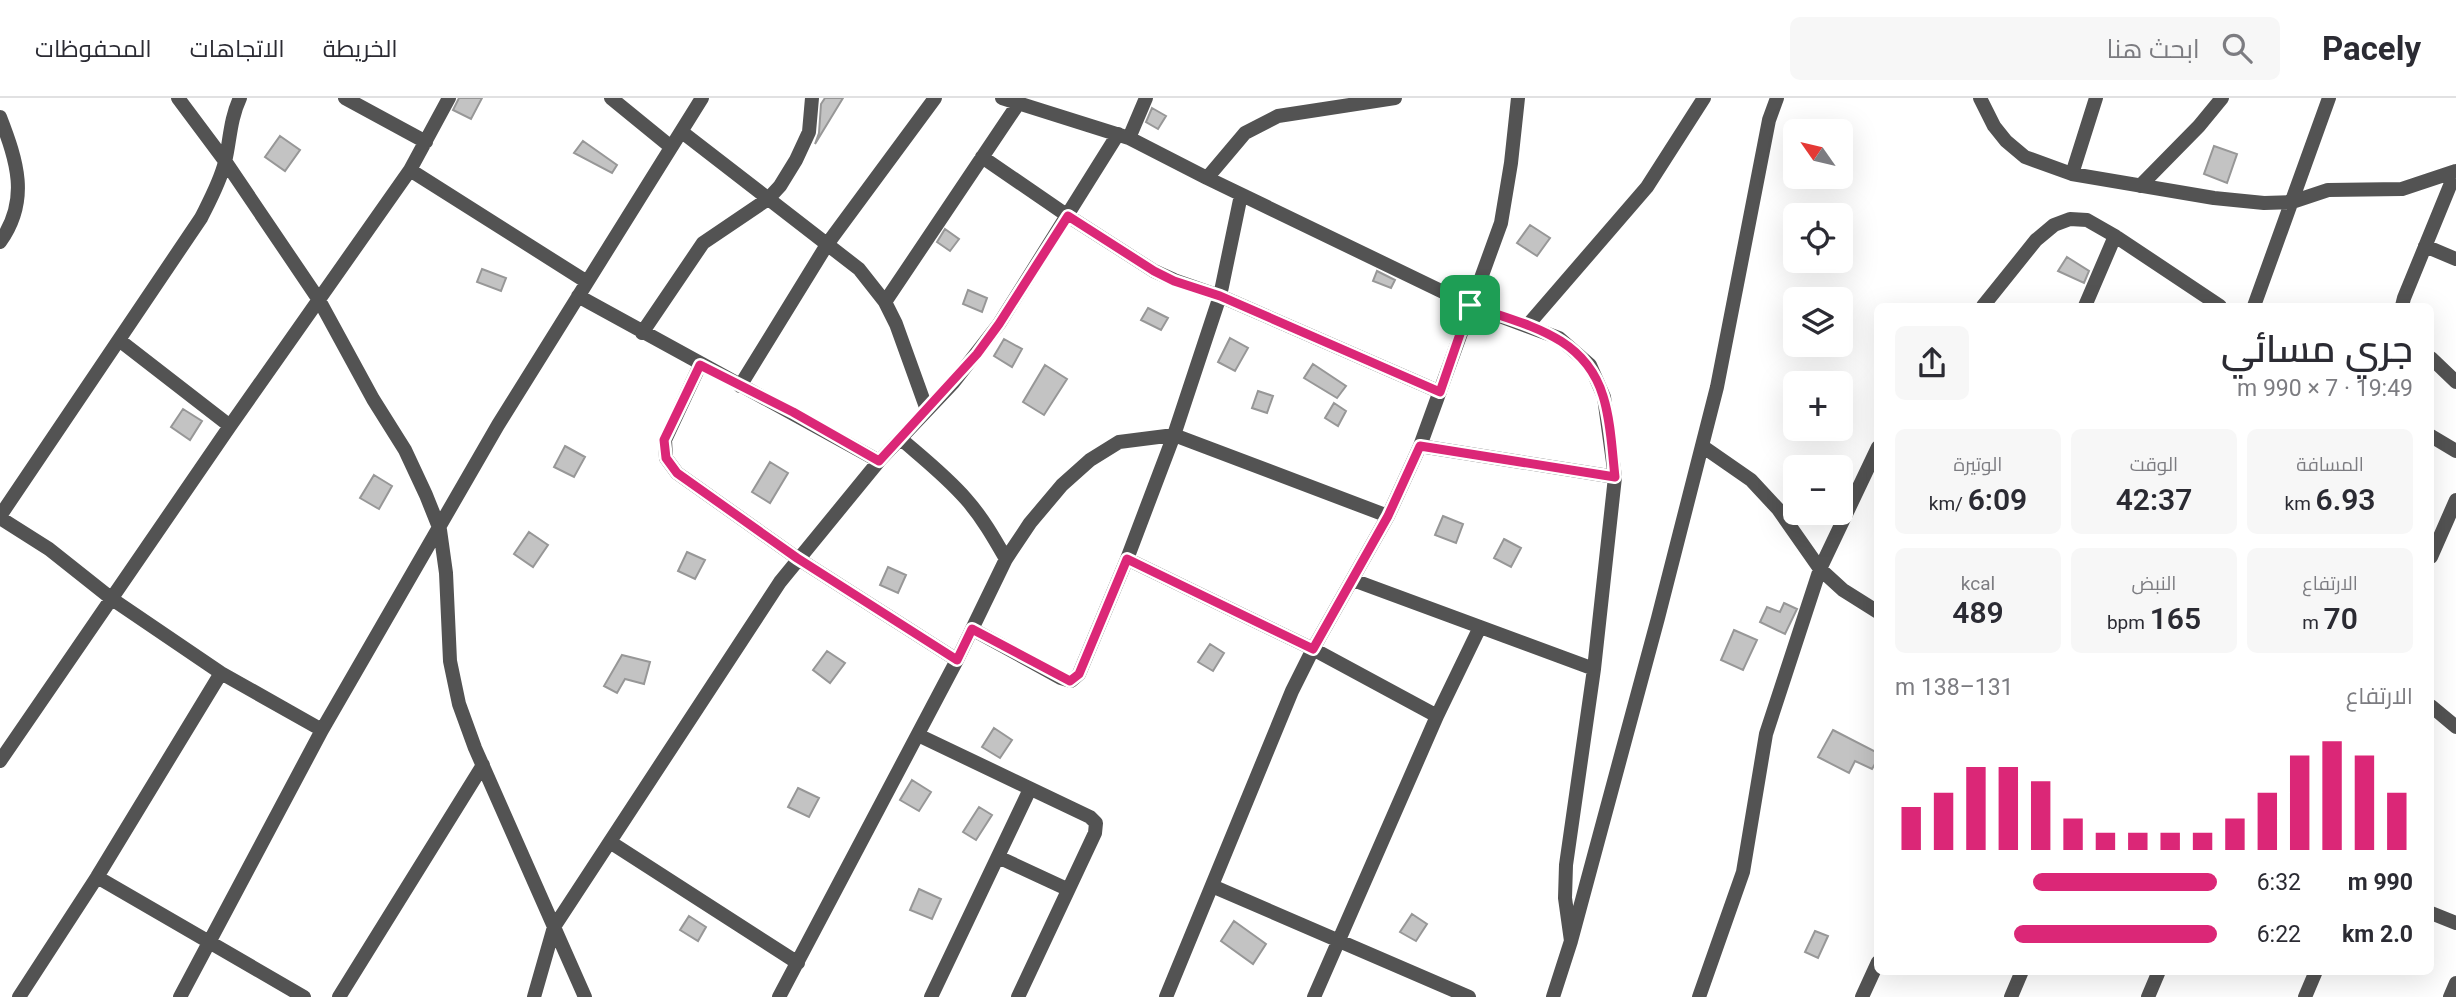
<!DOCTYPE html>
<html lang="ar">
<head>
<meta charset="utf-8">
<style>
	:root { --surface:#fff; --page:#f7f7f7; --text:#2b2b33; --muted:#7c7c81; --line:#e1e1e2; --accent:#db2777 }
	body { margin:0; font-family:Roboto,Cairo,sans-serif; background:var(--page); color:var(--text); direction:rtl; height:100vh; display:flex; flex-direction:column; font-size:26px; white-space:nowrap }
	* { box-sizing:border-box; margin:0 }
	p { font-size:23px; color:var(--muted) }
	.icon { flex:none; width:38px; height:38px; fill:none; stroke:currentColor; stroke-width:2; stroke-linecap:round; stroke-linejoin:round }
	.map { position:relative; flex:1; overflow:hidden; direction:ltr }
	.details { position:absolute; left:1874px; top:205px; width:560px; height:672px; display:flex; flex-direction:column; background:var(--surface); border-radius:10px; box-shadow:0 7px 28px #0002; direction:rtl }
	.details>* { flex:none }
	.needle { width:46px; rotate:304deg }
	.controls { position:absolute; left:1783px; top:21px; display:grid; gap:14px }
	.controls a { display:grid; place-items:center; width:70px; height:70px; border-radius:10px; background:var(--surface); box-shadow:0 7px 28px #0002; font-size:35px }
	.pin { position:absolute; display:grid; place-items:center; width:60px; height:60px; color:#fff; margin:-30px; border-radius:14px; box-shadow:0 4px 10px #0006 }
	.round { display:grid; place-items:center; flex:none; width:74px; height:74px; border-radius:10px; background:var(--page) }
	.headline { display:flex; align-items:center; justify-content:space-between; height:119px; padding:0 21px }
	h1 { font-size:38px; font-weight:600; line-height:52px }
	.metrics { display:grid; grid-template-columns:repeat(3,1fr); gap:10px; height:119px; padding:7px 21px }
	.metrics div { display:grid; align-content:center; border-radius:10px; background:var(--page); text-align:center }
	.metrics b { font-size:30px; font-weight:600 }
	.metrics small { font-size:19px; font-weight:400 }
	.metrics p { font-size:19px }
	.chart { height:196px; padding:14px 21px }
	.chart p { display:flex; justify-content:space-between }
	.chart svg { width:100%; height:126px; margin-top:7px; stroke:var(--accent); stroke-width:6 }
	ul { padding:0 21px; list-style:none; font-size:23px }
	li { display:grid; grid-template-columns:112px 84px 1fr; align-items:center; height:52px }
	li i { height:18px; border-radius:9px; background:var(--accent) }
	header { display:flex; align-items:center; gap:42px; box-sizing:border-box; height:98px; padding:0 35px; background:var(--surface); border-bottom:2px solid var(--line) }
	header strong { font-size:33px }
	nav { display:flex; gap:38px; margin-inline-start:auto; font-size:24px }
	.search { width:490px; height:63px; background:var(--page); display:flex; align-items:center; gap:18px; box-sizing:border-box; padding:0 24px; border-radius:10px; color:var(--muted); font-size:26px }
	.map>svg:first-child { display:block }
	.building { fill:#c3c3c3; stroke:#979797; stroke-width:2 }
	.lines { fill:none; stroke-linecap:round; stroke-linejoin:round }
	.street { stroke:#535353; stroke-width:14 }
	.route-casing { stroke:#fff; stroke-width:14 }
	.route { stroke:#db2777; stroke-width:9 }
</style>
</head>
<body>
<header>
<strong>Pacely</strong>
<div class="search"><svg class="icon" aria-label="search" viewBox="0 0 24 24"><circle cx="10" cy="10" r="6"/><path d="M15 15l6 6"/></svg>ابحث هنا</div>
<nav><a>الخريطة</a><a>الاتجاهات</a><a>المحفوظات</a></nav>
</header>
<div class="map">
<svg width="2456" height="899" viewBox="0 0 2456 899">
	<rect width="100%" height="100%" fill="#fff"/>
	<path class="building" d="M459 0H482L471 21 453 12Z
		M825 0H843L815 46 819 35 821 6Z
		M1152 10 1166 18 1158 31 1146 24Z
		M280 38 300 52 285 73 265 59Z
		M583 43 617 67 612 75 574 55Z
		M2214 48 2237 56 2227 85 2204 76Z
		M1530 127 1550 140 1537 158 1517 145Z
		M945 131 959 141 950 153 937 144Z
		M2067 159 2089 173 2084 185 2058 173Z
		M482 171 506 180 501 193 477 184Z
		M1377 173 1395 182 1391 190 1373 183Z
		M968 192 987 200 982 214 963 206Z
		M1148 210 1168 220 1161 232 1141 222Z
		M1230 240 1248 250 1235 273 1218 264Z
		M1004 241 1022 251 1012 269 994 258Z
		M1313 266 1346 288 1337 300 1304 280Z
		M1045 267 1067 281 1044 317 1023 304Z
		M1258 293 1273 298 1267 315 1252 310Z
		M1334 305 1346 313 1338 328 1325 320Z
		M183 311 202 323 190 342 171 329Z
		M565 348 585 359 574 379 554 369Z
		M770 364 788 375 770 405 752 394Z
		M374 377 392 388 379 411 360 400Z
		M1443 418 1463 426 1456 445 1435 437Z
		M529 434 548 447 533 469 514 456Z
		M1504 441 1521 450 1511 469 1494 460Z
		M687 454 705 462 695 481 678 473Z
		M888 469 906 477 898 495 880 487Z
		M1784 505 1797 511 1785 536 1760 524 1767 509 1780 514Z
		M1734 532 1757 542 1743 572 1721 562Z
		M1210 546 1224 555 1213 573 1198 564Z
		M827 553 845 565 830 585 813 572Z
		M622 557 650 564 644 586 625 581 617 595 604 588Z
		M994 630 1012 642 1000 660 982 649Z
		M1833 632 1878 655V661L1872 671 1855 663 1849 675 1818 659Z
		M912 682 931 694 919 713 900 702Z
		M798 690 819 700 809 719 788 709Z
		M979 709 992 717 976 742 963 734Z
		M919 791 941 801 932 821 910 812Z
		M1412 816 1427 826 1416 843 1400 834Z
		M689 818 706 829 698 843 680 832Z
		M1234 823 1266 846 1253 866 1221 843Z
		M1815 833 1828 838 1818 860 1805 854Z"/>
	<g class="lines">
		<path class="street" d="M178 0 225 63 319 202 373 301 405 352 426 397 440 432 446 475 450 563 459 606 475 650 585 899
			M345 0 426 44
			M611 0 671 49
			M1002 0 1129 40 1207 80 1470 207 1559 240 1590 267 1604 299 1615 379 1594 571 1566 767 1565 800 1571 843
			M1980 0 1994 28 2006 43 2025 59 2072 76 2214 100 2264 105 2292 104 2328 92 2402 91 2456 73
			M0 19C17 63 30 102 0 144
			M682 34 859 171 885 204 896 226 927 312
			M1129 40 1146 0
			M982 59 1068 118 1154 173 1174 182 1220 198 1440 294
			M410 72 587 184
			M2072 76 2096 0
			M1207 80 1245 35 1278 18 1395 0
			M2140 88 2199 28 2222 0
			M2425 148 2456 161
			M578 198 879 363
			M885 204 1018 6
			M1983 208 2036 142 2054 127 2070 121 2087 122 2115 138 2220 208
			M2085 208 2115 138
			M2254 208 2329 0
			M2402 208 2404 200 2456 73
			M1527 228 1647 89 1704 0
			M642 235 703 145 768 101 780 88 796 62 809 34 812 0
			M119 242 230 328
			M2431 260 2456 284
			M700 267 665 342 666 360 677 375 797 460 957 562
			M740 288 828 145 935 0
			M2431 338 2456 353
			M901 341C923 360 947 379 966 401 982 419 994 440 1006 461
			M1420 348 1615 379
			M1702 348 1751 382 1778 411 1820 471 1843 492 1878 514
			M0 418 201 120C210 102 220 84 225 64 230 43 230 21 240 0
			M0 420 49 451 112 501 221 575 322 632
			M2431 459 2456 402
			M1127 461 1313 551 1437 618
			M1353 482 1594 571
			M972 531 1061 580 1071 583 1079 576 1127 461 1174 337 1220 198 1241 97
			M2431 608 2456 629
			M918 637 1090 719 1096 725 1095 735 1018 899
			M0 663 230 328 410 72 449 0
			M610 744 798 865
			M998 759 1067 791
			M97 779 304 899
			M1212 788 1469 899
			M2431 815 2456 825
			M19 899 97 779 221 575
			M180 899 322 632 498 327 702 0
			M339 899 483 667
			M534 899 554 829 780 484 879 363 953 285 999 226 1118 36
			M779 899 957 562 1006 461 1030 425 1062 387 1090 362 1119 344 1174 337 1388 418
			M931 899 1030 691
			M1166 899 1292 593 1313 551 1388 418 1420 348 1501 125 1511 65 1518 0
			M1314 899 1437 618 1480 529
			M1553 899 1571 843 1658 520 1717 289 1769 22 1777 0
			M1699 899 1743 774 1766 636 1820 471 1878 349
			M1862 899 1878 864
			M2011 899 2022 873
			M2148 899 2159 873
			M2305 899 2316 873
			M2450 899 2456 885"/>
	</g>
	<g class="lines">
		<g class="route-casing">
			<path id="route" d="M1068 118 1154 173 1174 183 1220 198 1440 294 1470 207C1524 227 1584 236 1603 298 1611 323 1612 353 1615 379L1420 348 1388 418 1313 551 1127 461 1079 576 1070 583 972 531 957 562 797 460 677 375 666 360 664 342 700 267 793 314 879 363 977 256 999 226Z"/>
		</g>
		<use href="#route" class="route"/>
	</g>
</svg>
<div class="controls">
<a><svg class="needle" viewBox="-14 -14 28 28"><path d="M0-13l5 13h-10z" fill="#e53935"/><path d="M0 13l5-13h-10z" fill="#7c7c81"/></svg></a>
<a><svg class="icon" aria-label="locate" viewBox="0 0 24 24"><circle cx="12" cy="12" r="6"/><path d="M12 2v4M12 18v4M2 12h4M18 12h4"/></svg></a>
<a><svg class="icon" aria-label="layers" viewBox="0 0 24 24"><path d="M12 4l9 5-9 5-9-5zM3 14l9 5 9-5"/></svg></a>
<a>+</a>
<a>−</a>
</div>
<div class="pin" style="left:1470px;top:207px;background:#1e9e55"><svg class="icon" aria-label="arrive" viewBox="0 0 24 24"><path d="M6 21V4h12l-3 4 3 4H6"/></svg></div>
<section class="details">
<div class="headline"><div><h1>جري مسائي</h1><p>19:49 · 7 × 990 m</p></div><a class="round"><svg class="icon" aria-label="share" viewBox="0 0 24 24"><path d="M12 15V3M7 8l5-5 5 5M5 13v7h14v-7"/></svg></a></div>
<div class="metrics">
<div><p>المسافة</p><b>6.93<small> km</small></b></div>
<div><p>الوقت</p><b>42:37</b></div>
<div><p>الوتيرة</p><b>6:09<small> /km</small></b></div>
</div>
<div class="metrics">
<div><p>الارتفاع</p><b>70<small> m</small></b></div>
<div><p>النبض</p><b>165<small> bpm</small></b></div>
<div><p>kcal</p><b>489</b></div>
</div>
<div class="chart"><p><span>الارتفاع</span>131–138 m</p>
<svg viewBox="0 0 160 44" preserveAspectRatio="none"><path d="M5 44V29M15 44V24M25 44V15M35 44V15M45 44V20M55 44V33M65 44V38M75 44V38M85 44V38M95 44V38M105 44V33M115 44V24M125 44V11M135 44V6M145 44V11M155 44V24"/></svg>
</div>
<ul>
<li><b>990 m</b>6:32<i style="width:57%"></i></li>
<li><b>2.0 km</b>6:22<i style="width:63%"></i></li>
</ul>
</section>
</div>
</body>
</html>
